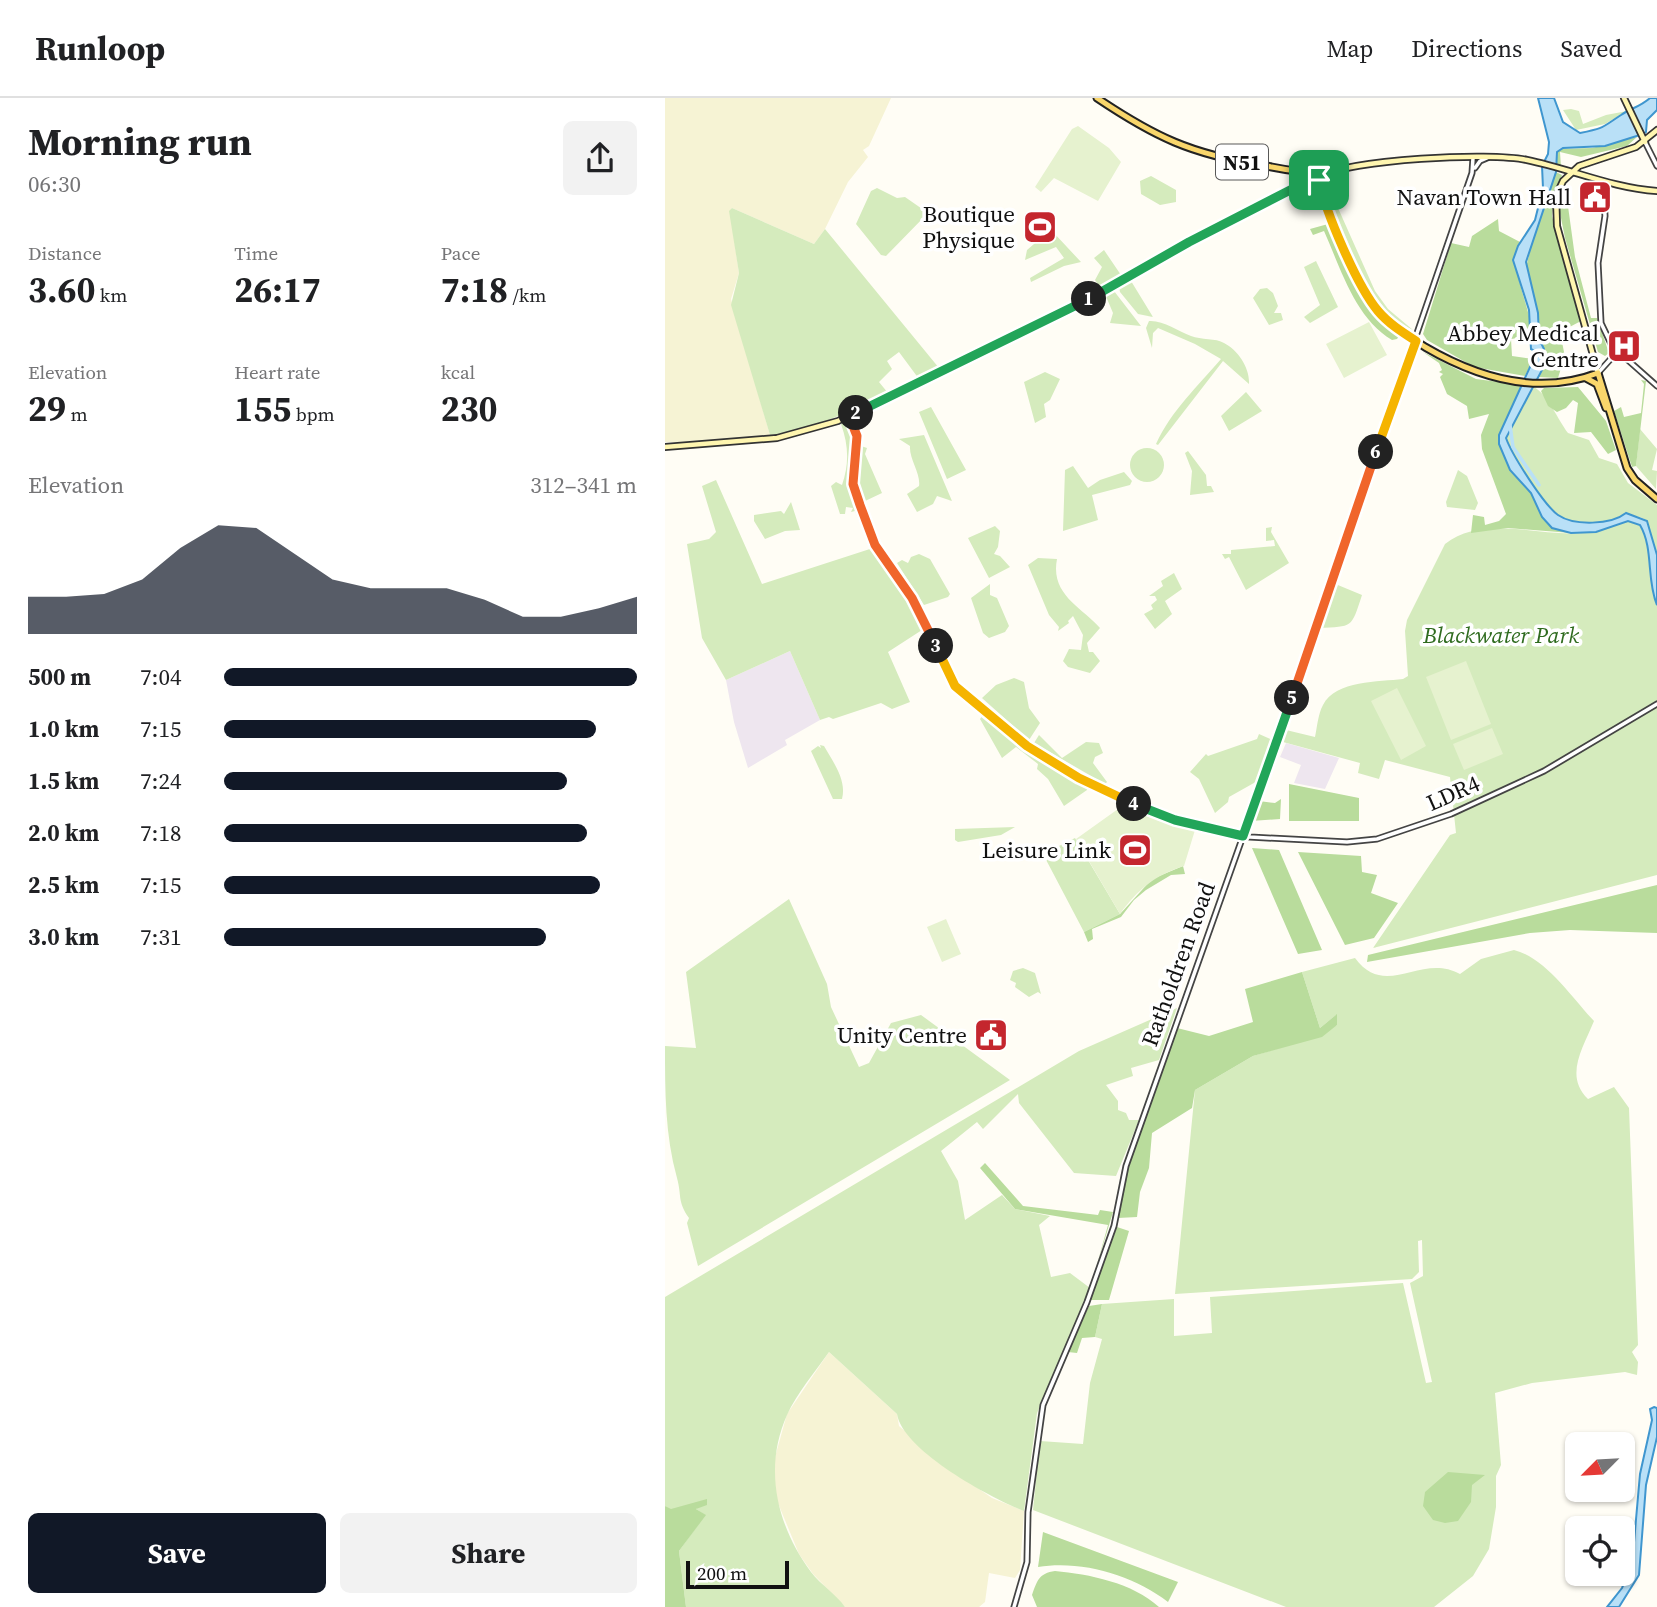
<!DOCTYPE html>
<html lang="en">
<head>
<meta charset="utf-8">
<style>
	:root { --surface:#fff; --page:#f2f2f2; --text:#202124; --muted:#757577; --line:#e0e0e0; --accent:#111827 }
	body { margin:0; font-family:"Source Serif 4",serif; background:var(--page); color:var(--text); height:100vh; display:flex; flex-direction:column; font-size:26px; white-space:nowrap }
	* { box-sizing:border-box; margin:0 }
	p { font-size:23px; color:var(--muted) }
	.icon { flex:none; width:38px; height:38px; fill:none; stroke:currentColor; stroke-width:2; stroke-linecap:round; stroke-linejoin:round }
	.map { position:relative; flex:1; overflow:hidden }
	.side { display:flex; flex-direction:column; background:var(--surface); width:665px }
	.side>* { flex:none }
	.needle { width:46px; rotate:246deg }
	.buttons { position:absolute; left:900px; top:1334px; display:grid; gap:14px }
	.buttons a { display:grid; place-items:center; width:70px; height:70px; border-radius:10px; background:var(--surface); box-shadow:0 2px 5px #0004; font-size:35px }
	.scale { position:absolute; left:21px; bottom:18px; width:103px; box-sizing:border-box; padding-left:7px; border:4px solid #111; border-top:0; font-size:19px; line-height:24px; white-space:nowrap; color:#111; -webkit-text-stroke:5px #fff; paint-order:stroke }
	.pin { position:absolute; display:grid; place-items:center; width:60px; height:60px; color:#fff; margin:-30px; border-radius:14px; box-shadow:0 4px 10px #0006 }
	.km { position:absolute; width:35px; height:35px; margin:-18px; border-radius:50%; background:#222; color:#fff; font-size:19px; line-height:35px; text-align:center }
	.round { display:grid; place-items:center; flex:none; width:74px; height:74px; border-radius:10px; background:var(--page) }
	.headline { display:flex; align-items:center; justify-content:space-between; height:119px; padding:0 28px }
	h1 { font-size:38px; font-weight:700; line-height:52px }
	.stats { display:grid; grid-template-columns:repeat(3,1fr); gap:10px; height:119px; padding:7px 28px }
	.stats div { display:grid; align-content:center }
	.stats b { font-size:35px; font-weight:700 }
	.stats small { font-size:19px; font-weight:400 }
	.stats p { font-size:19px }
	.chart { height:196px; padding:14px 28px }
	.chart p { display:flex; justify-content:space-between }
	.chart svg { width:100%; height:126px; margin-top:7px; fill:var(--accent); opacity:.7 }
	.action { display:flex; gap:14px; margin-top:auto; padding:14px 28px }
	.action a { flex:1; height:80px; border-radius:10px; background:var(--accent); color:#fff; font-size:28px; font-weight:700; line-height:80px; text-align:center }
	.action a+a { background:var(--page); color:var(--text) }
	ul { padding:0 28px; list-style:none; font-size:23px }
	li { display:grid; grid-template-columns:112px 84px 1fr; align-items:center; height:52px }
	li i { height:18px; border-radius:9px; background:var(--accent) }
	header { display:flex; align-items:center; gap:42px; box-sizing:border-box; height:98px; padding:0 35px; background:var(--surface); border-bottom:2px solid var(--line) }
	header strong { font-size:33px }
	nav { display:flex; gap:38px; margin-inline-start:auto; font-size:24px }
	main { display:flex; flex:1; min-height:0 }
	.map>svg:first-child { display:block }
	.industrial { fill:#eee6ef }
	.farmland { fill:#f6f3d4 }
	.green { fill:#d5ebbd }
	.forest { fill:#b9dc9c }
	.pitch { fill:#e6f2cf }
	.water { fill:#b9e0f7; stroke:#3f96cf; stroke-width:2 }
	.lines { fill:none; stroke-linecap:round; stroke-linejoin:round }
	.canal { stroke:#b9e0f7; stroke-width:3.5 }
	.tertiary-casing { stroke:#444; stroke-width:7 }
	.secondary-casing { stroke:#333; stroke-width:8 }
	.primary-casing { stroke:#222; stroke-width:9 }
	.tertiary { stroke:#fff; stroke-width:3.5 }
	.secondary { stroke:#fff6b0; stroke-width:4.5 }
	.primary { stroke:#f9d66b; stroke-width:5 }
	.split-1-casing { stroke:#fff; stroke-width:14 }
	.split-2-casing { stroke:#fff; stroke-width:14 }
	.split-3-casing { stroke:#fff; stroke-width:14 }
	.split-4-casing { stroke:#fff; stroke-width:14 }
	.split-5-casing { stroke:#fff; stroke-width:14 }
	.split-6-casing { stroke:#fff; stroke-width:14 }
	.split-7-casing { stroke:#fff; stroke-width:14 }
	.split-1 { stroke:#22a559; stroke-width:9 }
	.split-2 { stroke:#22a559; stroke-width:9 }
	.split-3 { stroke:#f0652b; stroke-width:9 }
	.split-4 { stroke:#f5b400; stroke-width:9 }
	.split-5 { stroke:#22a559; stroke-width:9 }
	.split-6 { stroke:#f0652b; stroke-width:9 }
	.split-7 { stroke:#f5b400; stroke-width:9 }
	.labels { text-anchor:middle; dominant-baseline:central; stroke-width:7; stroke-linejoin:round; paint-order:stroke }
	.shield { fill:#fff; stroke:#585858; stroke-width:2 }
	.shield-label { font-size:21px; font-weight:bold; fill:#111 }
	.poi-label { font-size:23px; fill:#111; stroke:#fff; text-anchor:end }
	.park-label { font-size:23px; font-style:italic; fill:#2f6b1f; stroke:#fff }
	.street-label { font-size:23px; fill:#111; stroke:#fff }
</style>
</head>
<body>
<header>
<strong>Runloop</strong>
<nav><a>Map</a><a>Directions</a><a>Saved</a></nav>
</header>
<main>
<section class="side">
<div class="headline"><div><h1>Morning run</h1><p>06:30</p></div><a class="round"><svg class="icon" aria-label="share" viewBox="0 0 24 24"><path d="M12 15V3M7 8l5-5 5 5M5 13v7h14v-7"/></svg></a></div>
<div class="stats">
<div><p>Distance</p><b>3.60<small> km</small></b></div>
<div><p>Time</p><b>26:17</b></div>
<div><p>Pace</p><b>7:18<small> /km</small></b></div>
</div>
<div class="stats">
<div><p>Elevation</p><b>29<small> m</small></b></div>
<div><p>Heart rate</p><b>155<small> bpm</small></b></div>
<div><p>kcal</p><b>230</b></div>
</div>
<div class="chart"><p><span>Elevation</span>312–341 m</p>
<svg viewBox="0 0 160 44" preserveAspectRatio="none"><path d="M0 44V31L10 31L20 30L30 25L40 14L50 6L60 7L70 16L80 25L90 28L100 28L110 28L120 32L130 38L140 38L150 35L160 31V44z"/></svg>
</div>
<ul>
<li><b>500 m</b>7:04<i style="width:100%"></i></li>
<li><b>1.0 km</b>7:15<i style="width:90%"></i></li>
<li><b>1.5 km</b>7:24<i style="width:83%"></i></li>
<li><b>2.0 km</b>7:18<i style="width:88%"></i></li>
<li><b>2.5 km</b>7:15<i style="width:91%"></i></li>
<li><b>3.0 km</b>7:31<i style="width:78%"></i></li>
</ul>
<div class="action"><a>Save</a><a>Share</a></div>
</section>
<div class="map">
<svg width="992" height="1509" viewBox="0 0 992 1509">
	<rect width="100%" height="100%" fill="#fffdf5"/>
	<path class="industrial" d="M125 553 155 622 120 642 122 647 83 670 69 624 61 582Z
		M621 645 674 660 660 691 629 685 636 667 615 659Z"/>
	<path class="farmland" d="M0 0H226L204 48 198 52 203 59 183 84 160 131 149 146 67 110 65 113 74 175 66 201 105 337 42 345 0 344Z
		M164 1254 232 1316 234 1328 281 1368 327 1400 359 1413 355 1472 350 1480 324 1475 320 1504 314 1509H180L148 1476 134 1456 110 1398V1359L122 1316Z"/>
	<path class="green" d="M906 11 914 13 918 26 941 17 962 13 940 26 911 32 898 12Z
		M486 78 511 92V104L495 107 476 96 475 83Z
		M661 83 710 193 723 211 748 232C701 212 681 134 660 91Z
		M212 90 232 100 240 99 263 115 221 158 216 157 191 126 206 93Z
		M67 110 149 146 160 131 274 270 254 281 234 254 222 263 227 271 214 284 223 295C184 313 149 332 105 337L66 207 74 175 64 113Z
		M388 134 416 164 399 168 366 184 365 180 399 160 391 149 360 162 362 152 376 140 380 143Z
		M439 152 458 180 436 191 430 182 437 169 429 160Z
		M651 163 673 209 645 225 639 219 655 207 639 169Z
		M466 183 488 219 473 216 455 194 454 189Z
		M602 190 608 195 613 208 609 215H616L618 222 604 227 588 200 595 191Z
		M449 193 476 228 445 225 448 215 440 196Z
		M484 223C498 222 513 233 526 238 536 242 551 240 559 245 573 252 585 270 584 286L558 263 493 347 491 346C506 313 533 288 556 261L530 246 493 230 488 235 487 250 481 230Z
		M380 274 395 281 385 302 379 306 381 319 370 325 359 284Z
		M869 289C883 297 893 322 903 335L924 342 934 360 952 366 963 385 992 407V457L982 423C969 412 954 423 940 424 927 425 908 425 897 420 883 413 846 357 841 340Z
		M581 294 597 313 564 333 556 318Z
		M266 309 301 372 282 381 254 314Z
		M182 323 189 344 185 389 204 448 190 413 186 414 188 410 181 409 180 416H175L166 388 171 384 177 387C184 367 184 348 176 326Z
		M975 331 992 351 987 372 992 373 991 391 971 368Z
		M259 337 287 403 272 398 268 406 252 414 242 396 254 388C256 376 244 361 245 348L234 341Z
		M196 348 202 350 200 356 217 395 198 404 192 380Z
		M465 367a17 17 0 1 1 34 0a17 17 0 1 1-34 0Z
		M523 353 541 377 542 388H546L549 394 525 397 527 373 520 355Z
		M408 368 423 390 435 382 459 374 467 383 465 387 427 397 433 422 398 433 400 372Z
		M793 372 802 378 813 405 810 412 782 409 781 404Z
		M51 382 97 486 208 450 236 489 257 532 223 554 245 604 227 611 216 605 168 621 164 619 155 622 125 553 61 582 37 540 22 446 44 441 51 434 37 388Z
		M126 404 135 432 120 433 100 441 89 423V417L116 413 119 416Z
		M963 423 975 427C989 452 981 481 992 507V777L708 850 785 737 791 735 785 679 720 662 714 681 693 675 695 665 618 644 621 632 650 639C652 630 653 616 658 607 671 582 714 584 738 581L743 578 740 533 742 522 780 446C819 416 873 439 917 435 934 433 947 429 963 423Z
		M330 428 335 433 333 449 329 456 335 458 345 469 324 480 303 440Z
		M607 429 606 434 624 465 581 492 564 459 560 461 557 456H566V452L610 448 609 442 601 443V430Z
		M254 456 265 461 285 496 283 499 259 507 232 465 237 462 243 465 246 459Z
		M373 460 392 461C385 497 417 509 435 530L422 545 424 554H428L435 563 425 575 403 569 398 563 404 551 416 552 418 537 408 518 403 523 404 525 393 533 394 529 384 517 363 467Z
		M509 475 517 491 500 503 507 516 490 531 479 516 488 511 486 507 492 502 490 498H484L498 488 496 483Z
		M668 485 697 497C686 531 688 528 654 530Z
		M325 486V497L332 500 344 528 340 534 324 540 318 535 306 500Z
		M349 580 359 584 364 610 375 625 364 642 317 600 331 587Z
		M318 617 363 655 423 689 422 692 399 708 383 681 372 671 373 666 351 649 337 660 315 621Z
		M594 636 610 643 596 681 564 699 563 704 550 715 534 681 525 674 541 656 543 658 592 641Z
		M374 637 397 660 421 644 434 645 438 655 430 659 428 665 442 684 440 686 369 645Z
		M155 647 159 648C168 664 182 682 177 701H168L146 653 153 648 156 650Z
		M350 729 336 737 293 744 290 742V731Z
		M410 740 455 816 419 834 378 756Z
		M124 801 162 886 166 909 194 969 204 965 226 925 256 917 345 982 33 1168 22 1125 24 1120C12 1103 17 1098 12 1080 0 1037 0 993 0 948L31 950 21 874Z
		M849 852C881 860 907 900 929 923 918 950 899 978 923 1001L949 989 964 1010 973 1247 967 1254 973 1264 972 1277 960 1274 867 1285 830 1295 836 1367 831 1378V1409L824 1451 808 1478 769 1509H621L368 1412 375 1343 418 1346 425 1285 437 1241 430 1239 437 1206 509 1201V1238L547 1235 545 1199 738 1185 761 1285 767 1284 745 1185 758 1178 757 1142 753 1143 754 1174 747 1181 510 1196 530 992 588 958 641 942 672 927 671 917 655 930 637 874 690 860C721 902 756 854 795 876L816 861Z
		M358 870 370 875 376 896 373 894 364 899 350 889 351 885 345 882 348 873Z
		M512 910 494 962 466 970 468 978 441 987 453 1003V1012L461 1015 464 1022H474L451 1078 409 1075 354 1005 353 996 318 1031 312 1024 276 1053 293 1083 300 1122 337 1097 350 1111 385 1118 374 1127 386 1179 405 1175 425 1190 372 1315 359 1413C326 1400 238 1353 232 1316L164 1254C150 1274 132 1295 122 1317 98 1371 112 1428 146 1474 156 1487 171 1496 180 1509H21L14 1453 40 1417 31 1411 42 1402 5 1412 0 1408V1199L414 953Z"/>
	<path class="forest" d="M972 39 962 48 916 59 895 54 896 69 891 67 893 51 927 50Z
		M891 74 897 77 889 98 887 118 916 223 895 234 901 264 897 267 893 280 874 279C887 253 865 201 861 173 860 165 886 81 891 74Z
		M902 101 910 159 926 220H932L944 255 940 258 933 254 900 140 894 110Z
		M833 121 834 133 855 144C842 169 866 207 867 238L846 241 847 258 868 261 860 278 809 269 762 242 758 236 786 145 804 149 807 138Z
		M663 126C681 168 695 211 734 238L732 241 727 242C690 220 676 171 659 133L648 137 645 131Z
		M758 254 811 281 857 287 834 337C834 365 856 377 869 399 875 410 876 419 886 428 890 432 899 432 906 435L843 430 806 435 808 417 819 419 820 427 834 423 841 416 817 351 816 337 824 316 804 321 802 308 782 296 775 279 778 276 774 274 777 272 774 265Z
		M976 282 981 283 971 368 967 369 949 313 956 309 959 319 976 315 979 286Z
		M913 289 941 323 951 352 943 356 926 334 909 335 913 305 908 302 901 310 892 314 883 308 876 293 879 290Z
		M624 686 694 700V723H624Z
		M616 701 615 721 586 723 594 703 610 705Z
		M587 750 614 752 657 852 633 856Z
		M633 754 696 758 697 774 712 777 706 795 733 805 709 840 680 847Z
		M518 768 520 776 506 777 481 792 469 802 456 819 427 831 428 841 423 844 419 834 455 816 487 781Z
		M992 787V835L905 832 865 835 702 864 703 857Z
		M637 874 655 930 672 916V927L657 939 588 958 530 992 527 1010 487 1035 484 1070 475 1094 472 1119 453 1120 465 1060 512 930 544 938 588 924 580 891Z
		M320 1065 358 1108 433 1117 435 1112 448 1114 431 1170 443 1127 350 1111 315 1070Z
		M452 1129 464 1133 444 1202H425Z
		M437 1206 430 1239 417 1240 412 1255 403 1254 424 1208Z
		M783 1374 820 1377 807 1387 806 1404 793 1423 780 1425 768 1422 758 1408 760 1394Z
		M42 1401V1407L31 1411 41 1417 14 1453 21 1509H0V1408L6 1411Z
		M378 1434 513 1484 503 1504C468 1477 417 1462 373 1469Z
		M390 1473C424 1476 468 1485 494 1509H372L367 1497C372 1483 374 1475 390 1473Z"/>
	<path class="pitch" d="M413 28 444 50 456 64 433 103 389 80 376 94 370 89 407 31Z
		M704 224 722 257 679 280 661 246Z
		M801 563 826 626 786 642 761 579Z
		M732 590 761 648 736 662 706 603Z
		M827 630 838 656 799 672 788 646Z
		M460 706 530 732 519 768C490 777 472 792 455 816L411 741Z
		M281 821 296 856 277 864 262 829Z"/>
	<path class="water" d="M873 0H889L898 24 915 35C940 30 936 30 956 17 966 10 975 9 985 0H992V12L982 22 981 34 978 36 940 48 898 50 892 54 891 74 861 164 873 215 874 241 879 251 877 272 841 340C847 357 879 407 893 417 909 428 946 427 961 415L982 423 992 457V507C981 481 989 451 975 427L963 423 931 434 906 435 887 430 877 419 866 395 845 372 834 346V337L870 258V253L866 251 864 212 848 162 853 148 870 122 878 90 877 68 883 56 884 44Z
		M989 1309 992 1310V1339L981 1387 974 1477 954 1509H942L957 1490 967 1467 975 1376 987 1322 985 1311Z"/>
	<g class="lines">
		<path class="canal" d="M845 327 848 349 874 387"/>
		<g class="tertiary-casing">
			<path id="tertiary" d="M980 44 992 68
				M810 70 815 63 822 60
				M938 84 940 118 933 165 936 225 947 248 992 288
				M933 275 952 254
				M184 319 193 345 188 386 206 437 254 511 285 581 375 657 414 680 511 722 585 739 682 744 712 741 786 716 879 673 992 606
				M349 1509 362 1464 363 1414 378 1307 422 1204 449 1128 461 1068 616 631 807 75 808 60"/>
		</g>
		<g class="secondary-casing">
			<path id="secondary" d="M959 0 980 44
				M654 79C686 61 825 54 862 62 906 71 947 90 992 93
				M933 275 892 128 891 98 898 83 914 68 971 49 992 32
				M0 349 112 340 173 323 449 189 524 144 643 81"/>
		</g>
		<g class="primary-casing">
			<path id="primary" d="M432 0C490 39 526 56 596 67 613 70 633 75 650 74L654 78 652 84 644 82 646 74
				M649 85C673 122 682 168 707 205 720 224 741 237 760 249 813 280 873 298 933 275L962 370 970 382 992 401
				M921 280 932 286 941 310"/>
		</g>
		<use href="#tertiary" class="tertiary"/>
		<use href="#secondary" class="secondary"/>
		<use href="#primary" class="primary"/>
	</g>
	<g class="lines">
		<g class="split-1-casing">
			<path id="split-1" d="M424 201 524 144 635 87 654 82"/>
		</g>
		<g class="split-2-casing">
			<path id="split-2" d="M191 315 424 201"/>
		</g>
		<g class="split-3-casing">
			<path id="split-3" d="M191 315 184 318 192 338 188 386 195 407 210 447 247 500 271 548"/>
		</g>
		<g class="split-4-casing">
			<path id="split-4" d="M271 548 290 588 362 648 414 680 469 706"/>
		</g>
		<g class="split-5-casing">
			<path id="split-5" d="M469 706 510 722 578 738 627 600"/>
		</g>
		<g class="split-6-casing">
			<path id="split-6" d="M627 600 711 354"/>
		</g>
		<g class="split-7-casing">
			<path id="split-7" d="M654 82C660 113 692 188 713 213 723 225 737 234 751 243L711 354"/>
		</g>
		<use href="#split-1" class="split-1"/>
		<use href="#split-2" class="split-2"/>
		<use href="#split-3" class="split-3"/>
		<use href="#split-4" class="split-4"/>
		<use href="#split-5" class="split-5"/>
		<use href="#split-6" class="split-6"/>
		<use href="#split-7" class="split-7"/>
	</g>
	<defs>
		<g id="civic-square" transform="scale(1.75)"><rect x="-9" y="-9" width="18" height="18" rx="4" fill="#c4262e" stroke="#fff"/><path d="M-.6-6.5H3V-4.5H.6V-3L4-1V1h2V6H-6V1h2V-1L-.6-3ZM-1.2 2.5V6h2.4V2.5Z" fill="#fff"/></g>
		<g id="stadium-square" transform="scale(1.75)"><rect x="-9" y="-9" width="18" height="18" rx="4" fill="#c4262e" stroke="#fff"/><path d="M0-5a6.5 5 0 1 0 0 10a6.5 5 0 1 0 0-10ZM-3.5-1.8h7v3.6h-7Z" fill="#fff"/></g>
		<g id="hospital-square" transform="scale(1.75)"><rect x="-9" y="-9" width="18" height="18" rx="4" fill="#c4262e" stroke="#fff"/><path d="M-5-5h3v3.5h4V-5h3V5h-3V1.5h-4V5h-3Z" fill="#fff"/></g>
	</defs>
	<g fill-rule="evenodd">
		<use href="#civic-square" x="930" y="99"/>
		<use href="#stadium-square" x="375" y="129"/>
		<use href="#hospital-square" x="959" y="248"/>
		<use href="#stadium-square" x="470" y="752"/>
		<use href="#civic-square" x="326" y="937"/>
	</g>
	<g class="labels">
		<rect class="shield" x="551" y="46.5" width="52" height="35" rx="5"/>
		<g class="shield-label">
			<text x="577" y="64">N51</text>
		</g>
		<g class="poi-label">
			<text x="906" y="99">Navan Town Hall</text>
			<text x="350" y="116">Boutique<tspan x="350" dy="26">Physique</tspan></text>
			<text x="934" y="235">Abbey Medical<tspan x="934" dy="26">Centre</tspan></text>
			<text x="446" y="752">Leisure Link</text>
			<text x="302" y="937">Unity Centre</text>
		</g>
		<g class="park-label">
			<text x="836" y="537">Blackwater Park</text>
		</g>
		<g class="street-label">
			<text transform="translate(788 695) rotate(-24)">LDR4</text>
			<text transform="translate(513 866) rotate(-70)">Ratholdren Road</text>
		</g>
	</g>
</svg>
<div class="buttons">
<a><svg class="needle" viewBox="-14 -14 28 28"><path d="M0-13l5 13h-10z" fill="#e53935"/><path d="M0 13l5-13h-10z" fill="#757577"/></svg></a>
<a><svg class="icon" aria-label="locate" viewBox="0 0 24 24"><circle cx="12" cy="12" r="6"/><path d="M12 2v4M12 18v4M2 12h4M18 12h4"/></svg></a>
</div>
<div class="scale">200 m</div>
<div class="pin" style="left:654px;top:82px;background:#1e9e55"><svg class="icon" aria-label="arrive" viewBox="0 0 24 24"><path d="M6 21V4h12l-3 4 3 4H6"/></svg></div>
<b class="km" style="left:424px;top:201px">1</b>
<b class="km" style="left:191px;top:315px">2</b>
<b class="km" style="left:271px;top:548px">3</b>
<b class="km" style="left:469px;top:706px">4</b>
<b class="km" style="left:627px;top:600px">5</b>
<b class="km" style="left:711px;top:354px">6</b>
</div>
</main>
</body>
</html>
